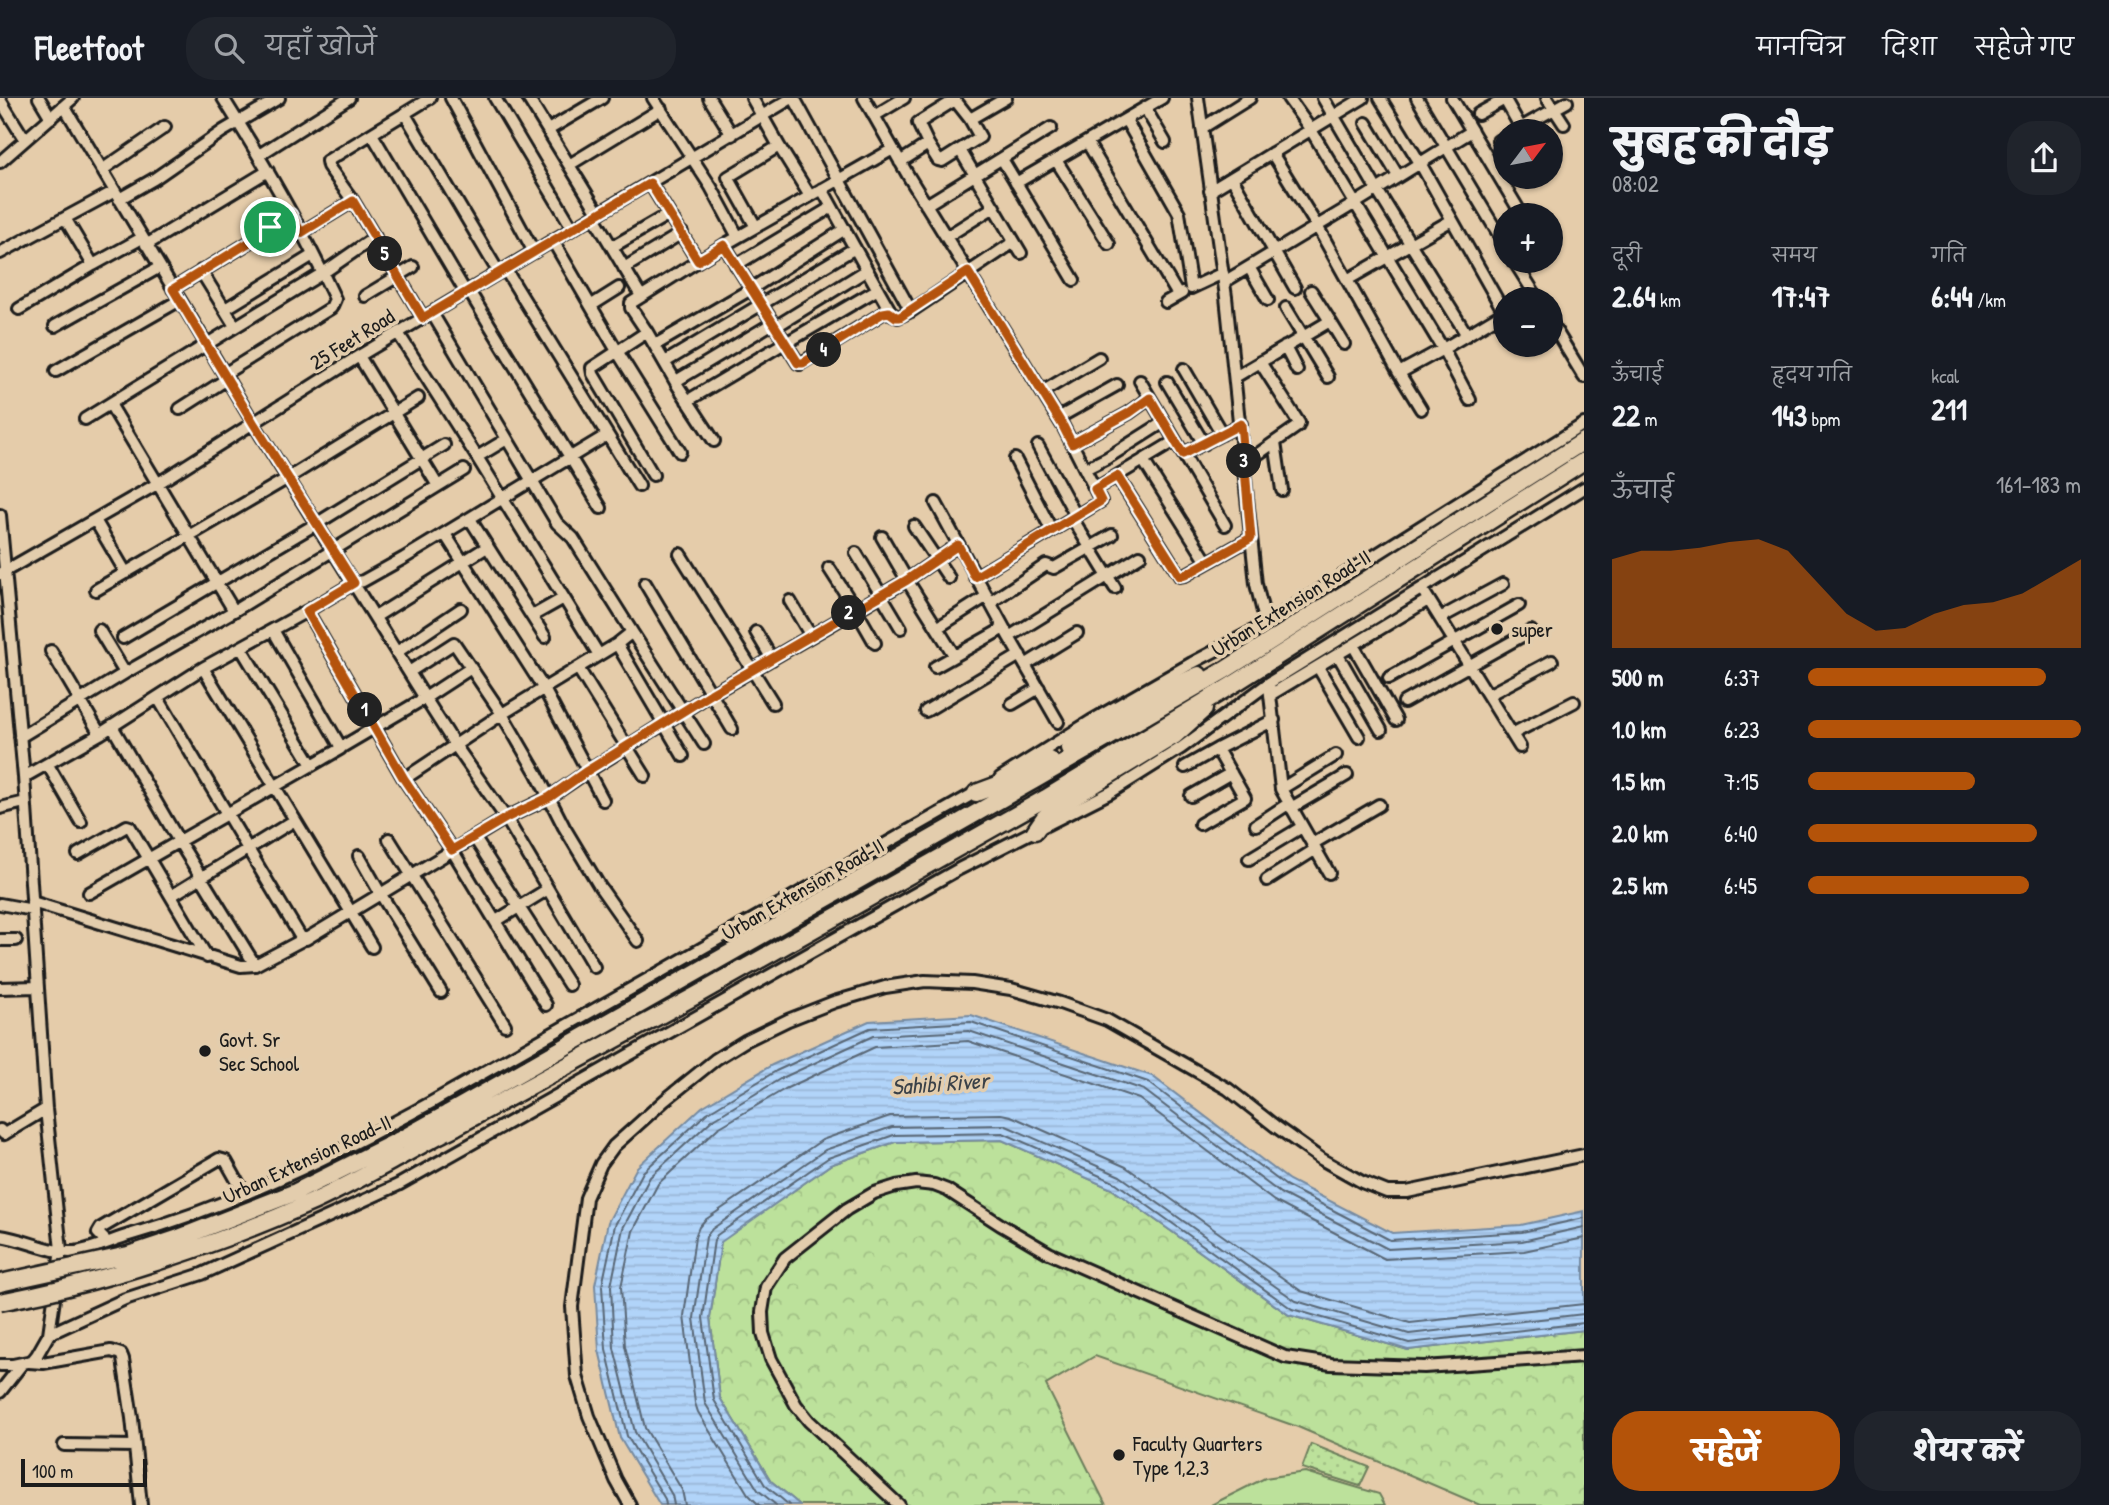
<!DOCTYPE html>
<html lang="hi">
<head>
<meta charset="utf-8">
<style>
	:root { --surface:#171b24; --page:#20242c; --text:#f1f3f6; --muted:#9ea1a6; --line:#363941; --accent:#b45309 }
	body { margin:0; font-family:"Patrick Hand","Playpen Sans Deva",sans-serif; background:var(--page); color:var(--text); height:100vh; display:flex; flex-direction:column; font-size:26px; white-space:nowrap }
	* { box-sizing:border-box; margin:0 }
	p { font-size:23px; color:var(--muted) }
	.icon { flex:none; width:38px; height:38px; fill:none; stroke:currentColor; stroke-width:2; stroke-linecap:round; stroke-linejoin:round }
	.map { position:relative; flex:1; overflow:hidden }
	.drawer { display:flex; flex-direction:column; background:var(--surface); width:525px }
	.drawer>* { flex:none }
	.needle { width:46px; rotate:58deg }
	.buttons { position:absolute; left:1493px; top:21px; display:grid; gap:14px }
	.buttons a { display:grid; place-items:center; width:70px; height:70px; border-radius:50%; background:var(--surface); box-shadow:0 2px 5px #0004; font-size:35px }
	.scale { position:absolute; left:21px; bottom:18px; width:126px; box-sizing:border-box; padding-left:7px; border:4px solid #1c1c1c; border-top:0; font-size:19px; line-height:24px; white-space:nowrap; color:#1c1c1c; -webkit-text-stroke:5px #e3cdad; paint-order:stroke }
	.pin { position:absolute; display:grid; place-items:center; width:60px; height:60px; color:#fff; margin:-30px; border:4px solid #fff; border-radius:50%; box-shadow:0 2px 7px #0007 }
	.km { position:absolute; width:35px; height:35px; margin:-18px; border-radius:50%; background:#222; color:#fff; font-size:19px; line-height:35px; text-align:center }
	.round { display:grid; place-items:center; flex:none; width:74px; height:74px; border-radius:28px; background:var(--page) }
	.overview { display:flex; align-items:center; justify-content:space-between; height:119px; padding:0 28px }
	h1 { font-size:38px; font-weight:800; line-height:52px }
	.metrics { display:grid; grid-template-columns:repeat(3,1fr); gap:10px; height:119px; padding:7px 28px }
	.metrics div { display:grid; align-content:center }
	.metrics b { font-size:30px; font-weight:800 }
	.metrics small { font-size:19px; font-weight:400 }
	.metrics p { font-size:19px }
	.chart { height:196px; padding:14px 28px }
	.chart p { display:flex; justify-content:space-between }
	.chart svg { width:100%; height:126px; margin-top:7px; fill:var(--accent); opacity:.7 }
	.cta { display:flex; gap:14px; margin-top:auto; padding:14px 28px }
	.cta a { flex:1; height:80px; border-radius:28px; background:var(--accent); color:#fff; font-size:28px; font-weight:800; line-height:80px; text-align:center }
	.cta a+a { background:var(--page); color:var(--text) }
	ul { padding:0 28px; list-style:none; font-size:23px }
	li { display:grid; grid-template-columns:112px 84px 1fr; align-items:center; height:52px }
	li i { height:18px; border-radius:9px; background:var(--accent) }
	header { display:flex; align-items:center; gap:42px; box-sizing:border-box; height:98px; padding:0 35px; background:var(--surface); border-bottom:2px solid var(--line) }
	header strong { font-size:33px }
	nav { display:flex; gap:38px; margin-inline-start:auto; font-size:24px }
	.search { width:490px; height:63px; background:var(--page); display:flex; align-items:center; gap:18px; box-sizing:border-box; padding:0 24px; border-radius:28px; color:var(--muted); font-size:26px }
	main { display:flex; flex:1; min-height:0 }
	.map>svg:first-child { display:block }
	.grass { fill:#bce19b; stroke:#6c7e5c; stroke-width:2 }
	.forest { fill:url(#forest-crowns); stroke:#6c7e5c; stroke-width:2 }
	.park { fill:url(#park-dots); stroke:#6c7e5c; stroke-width:2 }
	.water { fill:url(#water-rules); stroke:#758aa1; stroke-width:2 }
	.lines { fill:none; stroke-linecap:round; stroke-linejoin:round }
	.shore { stroke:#586674; stroke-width:2 }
	.minor-casing { stroke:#1c1c1c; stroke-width:16 }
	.highway-casing { stroke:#1c1c1c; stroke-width:21 }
	.minor { stroke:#e3cdad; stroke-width:10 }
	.highway { stroke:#e3cdad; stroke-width:16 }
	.highway-bridge-casing { stroke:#1c1c1c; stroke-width:21; stroke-linecap:butt }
	.highway-bridge { stroke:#e3cdad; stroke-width:16 }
	.route-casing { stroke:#fff; stroke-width:14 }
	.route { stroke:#b45309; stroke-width:9 }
	.poi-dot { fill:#1c1c1c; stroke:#e3cdad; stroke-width:2.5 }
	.labels { text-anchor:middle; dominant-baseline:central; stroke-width:7; stroke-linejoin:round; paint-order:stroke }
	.street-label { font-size:21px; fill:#1c1c1c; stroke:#e3cdad }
	.poi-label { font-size:21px; fill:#1c1c1c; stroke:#e3cdad; text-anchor:start }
	.water-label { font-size:23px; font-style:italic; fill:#3a4148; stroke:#e3cdad }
</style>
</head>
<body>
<header>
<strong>Fleetfoot</strong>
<div class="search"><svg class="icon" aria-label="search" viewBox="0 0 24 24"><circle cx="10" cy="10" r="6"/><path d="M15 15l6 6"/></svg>यहाँ खोजें</div>
<nav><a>मानचित्र</a><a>दिशा</a><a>सहेजे गए</a></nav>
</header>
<main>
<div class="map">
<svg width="1584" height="1407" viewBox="0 0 1584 1407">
	<defs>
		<pattern id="forest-crowns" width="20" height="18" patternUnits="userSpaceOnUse" patternTransform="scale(1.75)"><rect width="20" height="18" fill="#bce19b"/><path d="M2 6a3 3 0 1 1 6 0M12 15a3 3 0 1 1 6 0" fill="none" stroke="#a1c085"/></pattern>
		<pattern id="park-dots" width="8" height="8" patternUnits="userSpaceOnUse" patternTransform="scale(1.75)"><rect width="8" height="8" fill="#bce19b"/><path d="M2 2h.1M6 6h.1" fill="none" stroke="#a1c085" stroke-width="1.8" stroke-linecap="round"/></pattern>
		<pattern id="water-rules" width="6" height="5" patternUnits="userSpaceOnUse" patternTransform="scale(1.75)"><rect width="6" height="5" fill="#b1d4f9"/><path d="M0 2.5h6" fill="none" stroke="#98b5d5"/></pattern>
	</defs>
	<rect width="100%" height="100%" fill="#e5ccaa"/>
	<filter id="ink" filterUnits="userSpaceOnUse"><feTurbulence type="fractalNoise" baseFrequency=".0143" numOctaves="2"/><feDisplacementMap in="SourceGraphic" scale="14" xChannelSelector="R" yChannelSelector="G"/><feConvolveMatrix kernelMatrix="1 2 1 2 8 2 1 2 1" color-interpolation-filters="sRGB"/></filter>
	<g filter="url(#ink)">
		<path class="grass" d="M1305 1374 1379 1396 1385 1407H1211L1265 1380Z"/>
		<path class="forest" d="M1002 1042 1112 1091 1289 1217 1408 1252 1584 1232V1407H1480L1298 1329 1095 1258 1046 1287 1106 1407H800L771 1383 720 1300 710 1220 721 1143 830 1067 895 1044Z"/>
		<path class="park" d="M1311 1346 1369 1369 1360 1388 1302 1370Z"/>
		<path class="water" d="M971 917 1152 978 1289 1082 1392 1135 1521 1127 1584 1113V1232L1408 1252 1289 1217 1112 1091 1002 1042 895 1044 830 1067 721 1144 710 1220 720 1300 771 1383 800 1407H660L620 1340 599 1252 595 1187 608 1124 637 1069 702 1009 772 967 869 923Z"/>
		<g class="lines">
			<path class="shore" d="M666 1407 665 1401 627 1338 606 1251 602 1188 615 1127 643 1074 707 1015 776 973 870 930 971 924 1148 984 1285 1087 1390 1142 1522 1134 1584 1120
				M674 1407 672 1397 635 1334 614 1250 611 1188 623 1130 650 1079 712 1022 780 981 873 938 969 933 1144 992 1280 1095 1388 1151 1522 1143 1584 1129
				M685 1407 682 1392 645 1330 625 1248 621 1189 633 1133 658 1086 718 1030 785 991 875 949 968 943 1139 1001 1274 1103 1385 1161 1524 1153 1584 1140
				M759 1407 748 1396 698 1314 695 1305 684 1218 695 1139 699 1129 705 1122 822 1042 890 1018 1001 1016 1011 1018 1126 1069 1301 1193 1410 1225 1584 1206
				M776 1407 758 1392 705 1305 694 1220 706 1139 712 1131 825 1052 892 1029 1004 1027 1120 1078 1296 1203 1409 1236 1584 1216
				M789 1407 765 1387 714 1302 703 1220 714 1142 717 1137 828 1060 894 1037 1003 1035 1116 1085 1292 1211 1409 1245 1584 1225"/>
			<g class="minor-casing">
				<path id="minor" d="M39 0 51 20
					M223 0C264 65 303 132 335 201L331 210 224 276
					M451 0 534 154
					M495 0 573 131
					M528 0 599 116
					M653 0 711 89 738 139 724 147 798 265 800 266 883 215 889 214 898 219 911 213 794 0
					M709 0 732 37
					M752 0 779 48 728 79 756 129
					M864 0 909 79 1063 328 1101 403 975 479
					M1198 0 1226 199 1256 486 1266 526
					M1288 0 1311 32 1443 251 1505 214
					M1323 0 1377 92 1467 237
					M1380 0 1420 65 1504 214
					M1417 0 1505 147
					M1452 0 1522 117
					M1504 0 1521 30
					M1547 0 1564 26
					M0 2 25 42
					M64 8 180 202
					M1145 10 1165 44
					M405 16 499 175
					M1478 16 1505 1
					M874 18 904 0
					M1126 22 1179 115 1191 190 1223 175
					M1366 25 1398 78
					M1202 30 1250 0
					M548 32 602 0
					M1515 33 1567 4
					M372 36 466 195
					M1498 43 1505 39
					M1087 44 1178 197
					M928 46 938 62 942 63 980 39 970 21
					M779 48 810 98
					M960 52 1021 155
					M1272 55 1317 128 1399 275 1443 251 1470 302
					M259 57 349 0
					M1002 61 1074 182
					M1056 62 1109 146
					M0 64 73 0
					M900 64 928 46 918 25 955 2 970 21 1006 0
					M569 67 661 11
					M102 72 165 29
					M1232 80 1295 190
					M650 85 698 163 724 147
					M1016 85 1162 0
					M1210 93 1363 0
					M119 101 154 81 223 33 279 0
					M926 107 1051 30
					M594 119 641 198
					M65 120 93 167
					M301 135 353 103
					M738 139 893 51
					M946 139 994 109
					M553 143 617 253 680 354
					M146 147 268 73
					M612 149 669 116
					M0 155 115 93
					M1514 163 1538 201
					M736 167 832 109
					M1249 169 1268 202
					M624 170 682 135
					M505 171 639 388
					M867 172 892 216
					M201 173 235 228
					M1347 182 1452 122
					M1224 184 1354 106 1472 33
					M173 191 258 139 291 116
					M469 193 601 410
					M1311 193 1330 223
					M365 198 413 169
					M1166 204 1182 195
					M592 207 619 190
					M1286 210 1328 279
					M19 211 93 167 142 140
					M225 211 313 157
					M911 213 1014 144
					M432 215 507 341 477 359
					M423 220 353 103 328 68 327 63 430 0
					M1550 223 1584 279
					M55 228 160 169
					M775 229 867 172 822 91
					M647 234 631 210V205L698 163
					M398 235 477 359 599 557
					M786 245 878 191
					M655 247 751 191 845 131
					M1285 249 1297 272
					M359 258 438 388
					M665 264 855 150
					M1260 264 1299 325 1298 328 1275 344 1282 392
					M1184 271 1222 336
					M56 273 180 202 254 326 425 600 455 647 506 720 594 869
					M1399 275 1421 311
					M1235 279 1330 223 1344 246
					M676 283 773 225
					M1140 283 1225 427
					M1167 284 1204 346
					M1042 294 1099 260
					M687 303 786 244
					M110 306 234 513
					M180 311 227 281
					M1058 320 1117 287
					M85 321 323 175 375 139
					M1072 346 1129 315 1150 300
					M1038 348 1076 418
					M1183 356 1241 326
					M1015 361 1052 433
					M1143 362 1207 464
					M1244 366 1275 344
					M1085 371 1107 360 1164 324
					M653 377 593 276 592 270 647 234 678 288 714 343
					M1117 378 1180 478 1185 477 1251 440
					M1095 391 1175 343
					M0 417 24 679 46 1011 61 1152 49 1236 37 1257 32 1263 13 1267H0
					M1072 420 1115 490
					M470 421 545 539
					M95 422 126 475
					M914 428 949 480
					M445 436 544 591 603 702
					M856 455 901 530
					M680 456 773 605
					M0 476 157 386 359 258 792 0
					M645 485 732 631
					M96 492 288 380 418 300
					M1425 496 1520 649
					M790 503 811 538
					M991 504 1046 467 1054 470 1112 437
					M307 513 404 681 452 752 546 907
					M532 518 564 500
					M375 519 487 449
					M1440 520 1503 486
					M937 530 987 498
					M1004 530 1009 539 1140 458
					M632 534 704 646
					M756 534 772 561
					M1009 539 1058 624
					M123 540 316 426 444 347
					M875 545 856 512 907 482 882 439
					M617 546 683 658
					M1353 547 1396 622
					M241 550 312 667
					M51 553 100 636
					M397 554 461 511
					M954 557 907 482 958 447
					M1338 557 1381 632
					M1025 567 1077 535
					M935 569 1004 530 936 405
					M1318 569 1359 639
					M203 570 372 849
					M578 570 645 678
					M409 574 454 545 471 570
					M125 575 234 513 464 372
					M1389 580 1519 507
					M1269 585 1270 597 1428 502
					M1270 597 1281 691 1329 775
					M1488 597 1552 563
					M158 600 300 838 306 841 506 720 550 699 588 673 711 596 856 512 829 470
					M1404 604 1531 533
					M1012 606 1039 590
					M926 613 1020 557
					M112 628 180 745 255 867
					M1512 636 1574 604
					M20 639 125 575 99 532
					M340 650 425 600 471 570 502 616 537 676 564 729 600 789 638 843
					M48 667 81 724
					M1185 669 1217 651
					M24 679 100 636 203 570 307 513 354 485 363 483 404 460 607 337
					M1000 680 1091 623 1192 565 1266 526 1584 326
					M404 681 502 616 617 546 632 534 573 440 557 425 507 341
					M1281 691 1336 657
					M1191 698 1231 675
					M0 710 25 704
					M1291 710 1347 677
					M1200 726 1245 700 1217 651 1274 622
					M1256 727 1288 706
					M474 739 569 887
					M389 741 505 927
					M1312 746 1379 707
					M78 756 127 728 130 729 207 859
					M359 758 380 795 441 894
					M1249 761 1302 729
					M1267 782 1316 751
					M89 795 340 651 339 646 273 532
					M171 798 295 722
					M32 804 241 868 255 867 304 841
					M0 806 33 812
					M496 823 548 791
					M0 842H16
					M0 890 37 889
					M0 1032 4 1036 6 1035 46 1011
					M0 1138C24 1141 50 1155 73 1154 86 1154 115 1141 129 1137 236 1106 335 1057 432 1004L980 692
					M107 1144 98 1135 101 1130 219 1061 226 1063 240 1088
					M49 1236 125 1201 202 1176 398 1087 959 771 1111 694 1181 650 1269 585 1584 390
					M29 1264 43 1265 111 1253 121 1256 123 1261 132 1320 141 1407
					M0 1294 22 1266
					M64 1347 135 1348
					M630 1407 616 1382 589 1318 577 1278 572 1209 586 1100 601 1066 614 1048 665 1002 716 961 745 943 788 922 834 904 885 889 925 883 972 885 1011 891 1060 905 1107 922 1228 991 1275 1028 1321 1061 1362 1084 1387 1094H1407L1584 1057
					M899 1407 809 1323 796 1307 771 1261 763 1235 762 1214 766 1189 785 1160 847 1111 874 1095 896 1088 916 1085 934 1087 947 1092 1001 1127 1049 1155 1285 1259 1331 1266 1424 1269 1584 1258"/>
			</g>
			<g class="highway-casing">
				<path id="highway" d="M1069 650 1170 590 1199 577
					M976 695 1011 682 1050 662
					M1035 733 1044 720 1059 708 1174 638 1204 611
					M447 1016 1038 680 1225 572 1584 343
					M455 1029 695 898 1046 700 1237 584 1584 363
					M398 1043 434 1023
					M401 1058 441 1036"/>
			</g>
			<use href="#minor" class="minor"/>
			<use href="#highway" class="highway"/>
			<g class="highway-bridge-casing">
				<path id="highway-bridge" d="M434 1023 447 1016
					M441 1036 455 1029
					M0 1185 128 1157 179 1140 296 1094 398 1043
					M0 1204C105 1184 208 1150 306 1107 338 1093 370 1075 401 1058"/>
			</g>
			<use href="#highway-bridge" class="highway-bridge"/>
		</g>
	</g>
	<g class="lines" filter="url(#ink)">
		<g class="route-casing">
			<path id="route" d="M650 85 698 163 724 147 798 265H803L883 215 889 214 896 219H900L968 174 1063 328 1072 346 1129 315 1150 300 1183 356 1241 326 1251 440 1185 477 1180 478 1117 378 1095 391 1101 403 975 479 958 447 907 482 711 596 587 673 550 699 506 720 452 752 404 681 307 513 354 485 254 326 173 191 258 139 291 116 301 135 353 103 423 220Z"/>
		</g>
		<use href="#route" class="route"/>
	</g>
	<g class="poi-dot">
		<circle cx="1497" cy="531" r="7"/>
		<circle cx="205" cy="953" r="7"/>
		<circle cx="1119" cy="1357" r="7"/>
	</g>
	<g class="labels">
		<g class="street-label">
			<text transform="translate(352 241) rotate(-32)">25 Feet Road</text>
			<text transform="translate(1291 505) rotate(-32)">Urban Extension Road-II</text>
			<text transform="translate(803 791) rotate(-30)">Urban Extension Road-II</text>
			<text transform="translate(307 1061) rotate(-25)">Urban Extension Road-II</text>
		</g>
		<g class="poi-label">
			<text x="1511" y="531">super</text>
			<text x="219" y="941">Govt. Sr<tspan x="219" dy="24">Sec School</tspan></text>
			<text x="1133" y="1345">Faculty Quarters<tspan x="1133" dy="24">Type 1,2,3</tspan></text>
		</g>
		<g class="water-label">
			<text transform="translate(940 985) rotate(-4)">Sahibi River</text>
		</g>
	</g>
</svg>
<div class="buttons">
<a><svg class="needle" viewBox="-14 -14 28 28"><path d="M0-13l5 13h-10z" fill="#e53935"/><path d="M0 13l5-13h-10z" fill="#9ea1a6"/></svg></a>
<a>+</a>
<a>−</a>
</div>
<div class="scale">100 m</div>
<div class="pin" style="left:270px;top:129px;background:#1e9e55"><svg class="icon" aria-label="arrive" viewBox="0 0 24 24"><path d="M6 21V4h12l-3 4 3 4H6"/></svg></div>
<b class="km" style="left:365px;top:612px">1</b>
<b class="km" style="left:849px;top:515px">2</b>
<b class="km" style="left:1244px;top:363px">3</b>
<b class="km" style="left:824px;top:252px">4</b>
<b class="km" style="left:385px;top:156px">5</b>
</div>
<section class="drawer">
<div class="overview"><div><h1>सुबह की दौड़</h1><p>08:02</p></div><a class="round"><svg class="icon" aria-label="share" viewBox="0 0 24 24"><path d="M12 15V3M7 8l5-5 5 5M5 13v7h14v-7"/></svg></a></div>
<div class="metrics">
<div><p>दूरी</p><b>2.64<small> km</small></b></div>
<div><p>समय</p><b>17:47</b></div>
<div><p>गति</p><b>6:44<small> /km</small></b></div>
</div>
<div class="metrics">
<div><p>ऊँचाई</p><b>22<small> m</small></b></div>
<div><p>हृदय गति</p><b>143<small> bpm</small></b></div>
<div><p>kcal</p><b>211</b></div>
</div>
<div class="chart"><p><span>ऊँचाई</span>161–183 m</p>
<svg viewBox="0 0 160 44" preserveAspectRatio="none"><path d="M0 44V13L10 10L20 10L30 9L40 7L50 6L60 10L70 21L80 32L90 38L100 37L110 32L120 29L130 28L140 25L150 19L160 13V44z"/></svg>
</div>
<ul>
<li><b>500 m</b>6:37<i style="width:87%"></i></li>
<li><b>1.0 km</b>6:23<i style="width:100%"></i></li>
<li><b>1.5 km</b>7:15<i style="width:61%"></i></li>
<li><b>2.0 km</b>6:40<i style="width:84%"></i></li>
<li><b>2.5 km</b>6:45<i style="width:81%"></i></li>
</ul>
<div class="cta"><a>सहेजें</a><a>शेयर करें</a></div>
</section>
</main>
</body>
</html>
